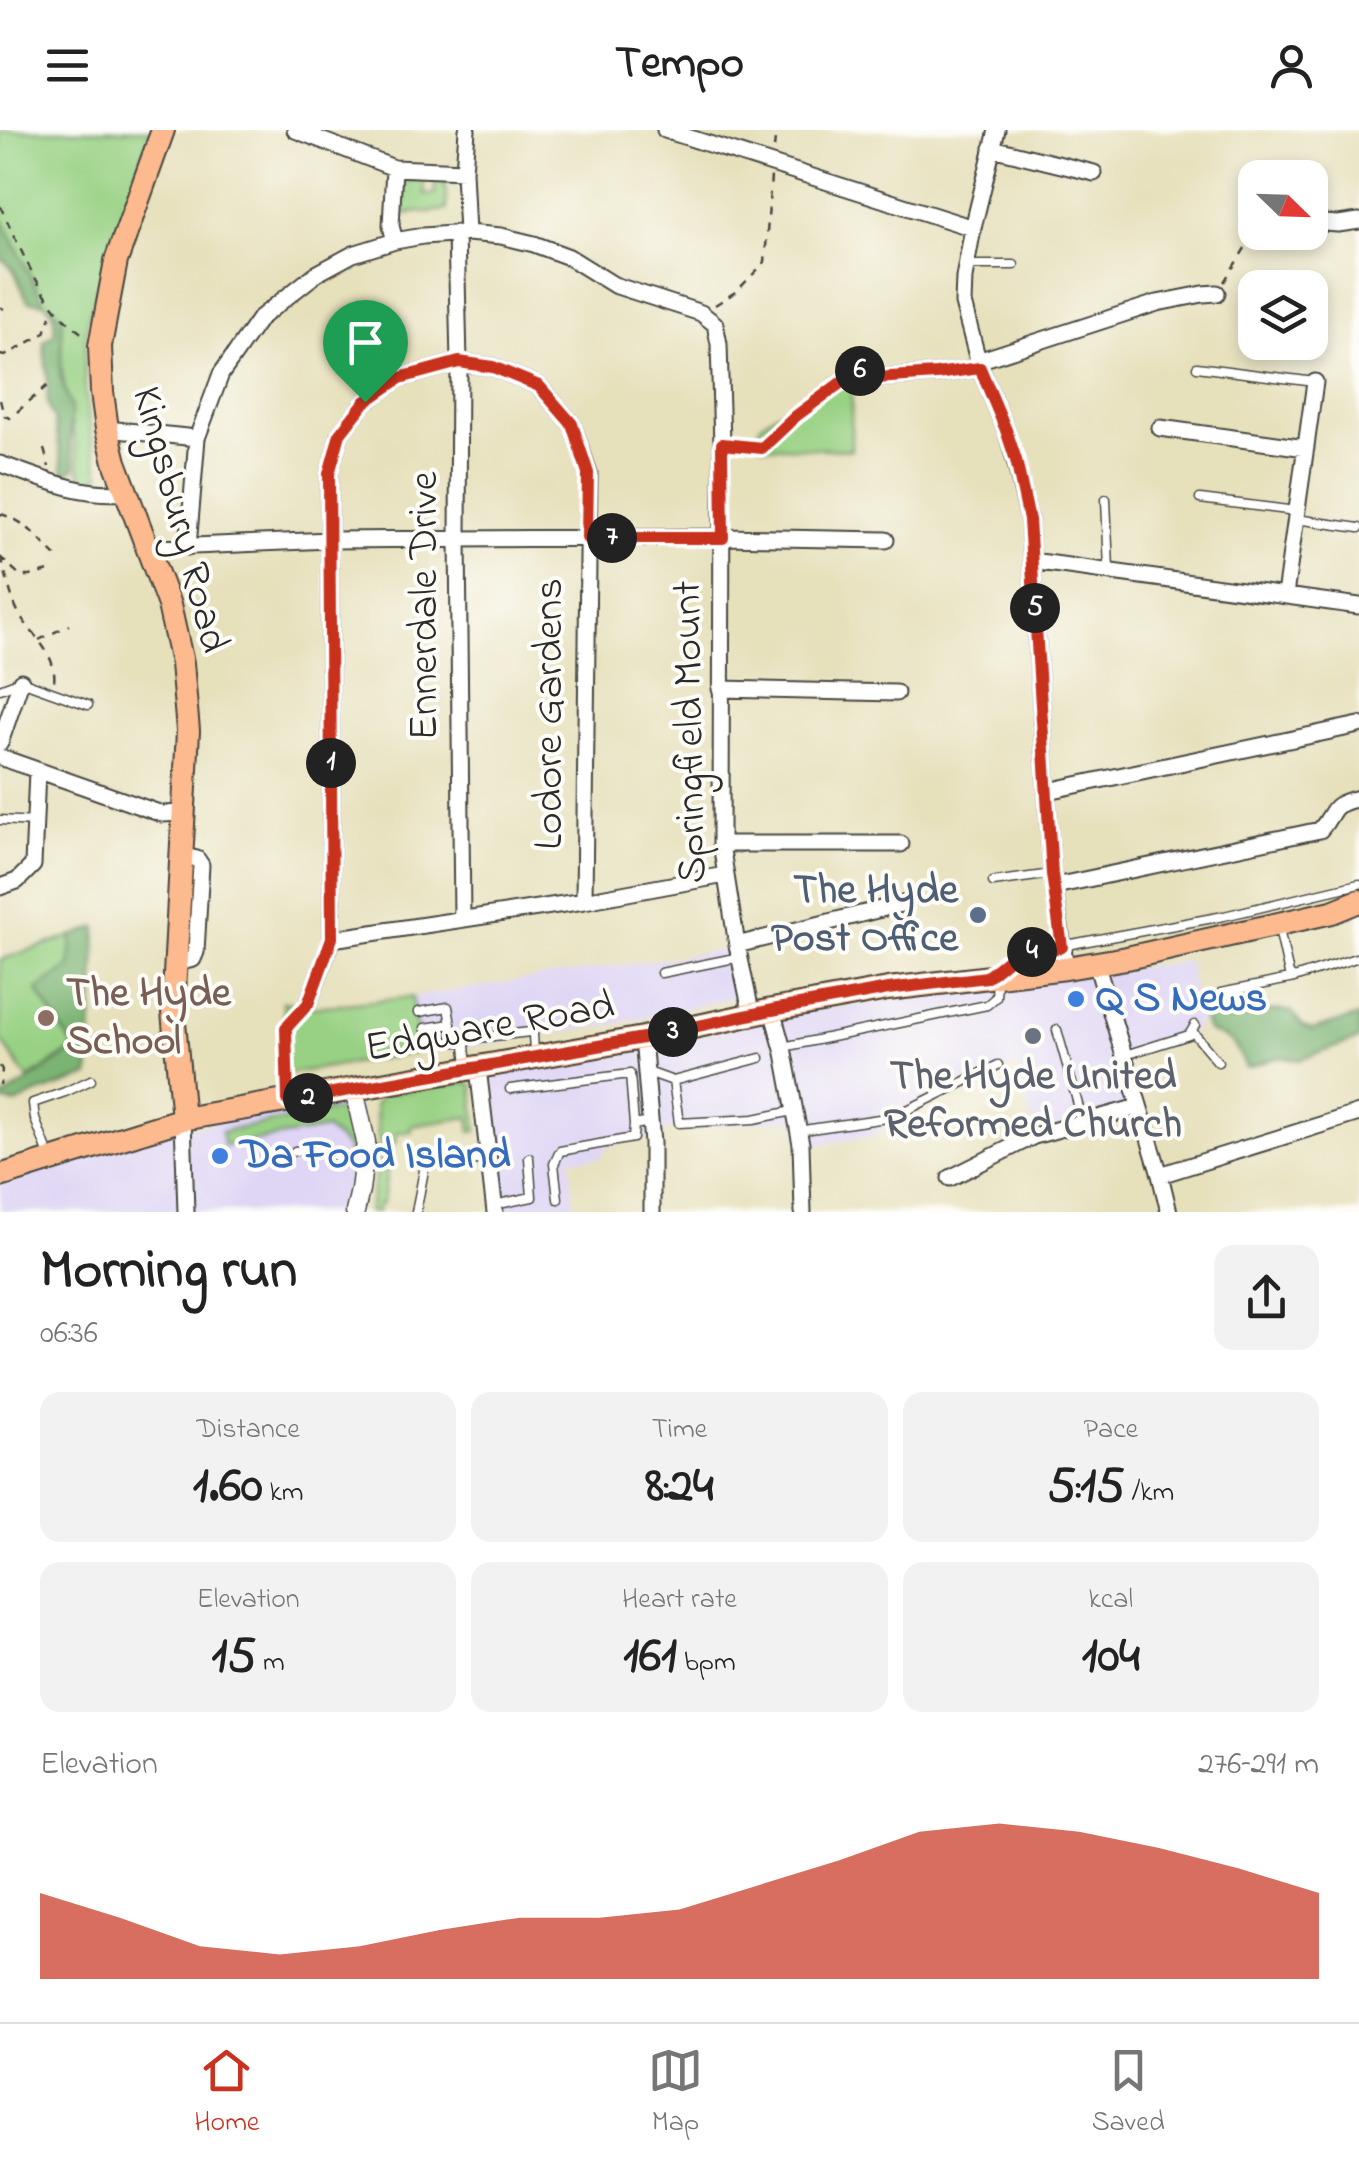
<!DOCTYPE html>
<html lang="en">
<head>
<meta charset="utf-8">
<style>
	:root { --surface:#fff; --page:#f2f2f2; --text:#222; --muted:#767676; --line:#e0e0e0; --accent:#c8321e }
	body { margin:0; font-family:"Indie Flower",sans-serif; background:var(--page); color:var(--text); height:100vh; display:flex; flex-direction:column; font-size:38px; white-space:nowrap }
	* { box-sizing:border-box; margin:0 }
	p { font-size:32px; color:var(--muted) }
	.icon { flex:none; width:55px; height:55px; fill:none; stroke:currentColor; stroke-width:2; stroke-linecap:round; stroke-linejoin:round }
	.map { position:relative; height:1082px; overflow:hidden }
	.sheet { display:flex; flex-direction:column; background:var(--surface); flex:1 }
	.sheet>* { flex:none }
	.needle { width:65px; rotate:113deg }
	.controls { position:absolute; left:1238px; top:30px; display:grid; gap:20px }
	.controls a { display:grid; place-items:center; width:90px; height:90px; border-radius:20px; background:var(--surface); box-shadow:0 5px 15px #0003; font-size:50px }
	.pin { position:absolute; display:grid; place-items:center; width:85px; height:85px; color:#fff; margin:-102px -42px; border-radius:50% 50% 50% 0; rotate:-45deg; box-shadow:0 0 10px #0007 }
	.pin .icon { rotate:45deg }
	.km { position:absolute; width:50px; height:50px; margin:-25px; border-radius:50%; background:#222; color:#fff; font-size:28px; line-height:50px; text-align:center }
	.round { display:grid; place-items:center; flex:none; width:105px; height:105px; border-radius:20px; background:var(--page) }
	.headline { display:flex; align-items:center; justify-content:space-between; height:170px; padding:0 40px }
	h1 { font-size:55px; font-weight:700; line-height:75px }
	.metrics { display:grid; grid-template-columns:repeat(3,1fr); gap:15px; height:170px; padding:10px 40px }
	.metrics div { display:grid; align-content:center; border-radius:20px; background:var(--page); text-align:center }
	.metrics b { font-size:50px; font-weight:700 }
	.metrics small { font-size:28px; font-weight:400 }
	.metrics p { font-size:28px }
	.chart { height:280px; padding:20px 40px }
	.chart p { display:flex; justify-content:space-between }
	.chart svg { width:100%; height:180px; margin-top:10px; fill:var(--accent); opacity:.7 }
	header { display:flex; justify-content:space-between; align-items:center; height:130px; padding:0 40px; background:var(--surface); font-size:45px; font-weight:700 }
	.tabs { display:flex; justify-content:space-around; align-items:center; height:140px; border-top:2px solid var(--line); background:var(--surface); font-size:28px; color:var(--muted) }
	.tabs a { display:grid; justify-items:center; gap:5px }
	.tabs .selected { color:var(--accent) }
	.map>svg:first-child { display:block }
	.built { fill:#dfd5f5 }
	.green { fill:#99d184; stroke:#627e58; stroke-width:2.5 }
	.forest { fill:#7ab372; stroke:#526f4e; stroke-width:2.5 }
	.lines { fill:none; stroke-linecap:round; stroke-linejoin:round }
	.service-casing { stroke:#474641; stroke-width:11 }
	.minor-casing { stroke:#474641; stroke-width:19 }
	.tertiary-casing { stroke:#474641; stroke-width:21 }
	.primary-casing { stroke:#474641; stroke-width:26 }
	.path { stroke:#474641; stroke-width:2.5; stroke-dasharray:8 8; stroke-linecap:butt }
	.service { stroke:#fff; stroke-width:8 }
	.minor { stroke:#fff; stroke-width:15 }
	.tertiary { stroke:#fff; stroke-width:18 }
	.primary { stroke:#fcba8e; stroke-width:22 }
	.route-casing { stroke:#fff; stroke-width:20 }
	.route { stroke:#c8321e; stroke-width:12 }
	.service-dot { fill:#5c6f8a; stroke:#fdfcf7; stroke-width:4 }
	.shop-dot { fill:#3f7fe0; stroke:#fdfcf7; stroke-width:4 }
	.education-dot { fill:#8d6e63; stroke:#fdfcf7; stroke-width:4 }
	.worship-dot { fill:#6b7280; stroke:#fdfcf7; stroke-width:4 }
	.labels { text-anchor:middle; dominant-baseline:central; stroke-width:8; stroke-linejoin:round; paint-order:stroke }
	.street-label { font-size:42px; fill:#2b2b2b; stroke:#fdfcf7 }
	.service-label { font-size:42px; font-weight:bold; fill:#4e5e75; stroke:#fdfcf7; text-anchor:end }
	.education-label { font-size:42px; font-weight:bold; fill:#785e54; stroke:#fdfcf7; text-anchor:start }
	.shop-label { font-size:42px; font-weight:bold; fill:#366cbe; stroke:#fdfcf7; text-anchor:start }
	.worship-label { font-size:42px; font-weight:bold; fill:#5b616d; stroke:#fdfcf7 }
</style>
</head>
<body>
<header><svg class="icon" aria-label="menu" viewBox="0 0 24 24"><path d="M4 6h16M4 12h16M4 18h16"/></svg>Tempo<svg class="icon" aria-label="person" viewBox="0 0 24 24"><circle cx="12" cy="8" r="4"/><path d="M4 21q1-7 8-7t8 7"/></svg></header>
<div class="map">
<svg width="1359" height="1082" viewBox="0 0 1359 1082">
	<rect width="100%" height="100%" fill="#fdfcf7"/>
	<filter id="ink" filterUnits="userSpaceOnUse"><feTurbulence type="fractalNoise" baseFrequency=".01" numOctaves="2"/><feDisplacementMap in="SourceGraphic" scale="20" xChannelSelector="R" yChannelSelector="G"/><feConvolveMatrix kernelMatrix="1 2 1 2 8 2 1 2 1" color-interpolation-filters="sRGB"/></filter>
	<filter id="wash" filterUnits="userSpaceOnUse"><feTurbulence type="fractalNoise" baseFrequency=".0048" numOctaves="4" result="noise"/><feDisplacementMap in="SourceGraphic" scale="40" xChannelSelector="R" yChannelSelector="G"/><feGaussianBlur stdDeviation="2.25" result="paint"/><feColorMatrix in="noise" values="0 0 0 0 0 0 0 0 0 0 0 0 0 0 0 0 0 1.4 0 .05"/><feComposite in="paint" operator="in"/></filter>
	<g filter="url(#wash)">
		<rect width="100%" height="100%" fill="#e6e0bb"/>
		<path class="built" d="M729 819 736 867 611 895 420 924 412 867Z
			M1188 831 1193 858 1206 884 1189 905 1125 925 1139 977 1036 1006 1017 936 912 983 874 1006 801 1017 794 989 665 1000 644 1008 606 1017 601 1028 570 1029 574 1078 502 1082 485 950 490 942 653 920 753 892 803 882Z
			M354 960 365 1010 355 1082H0V1054L51 1030Z"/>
		<path class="green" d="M0 0H151L90 182C78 236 87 291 100 345L91 352 81 348 54 196 60 188 44 172 0 85Z
			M424 49 425 65 435 64 434 53 445 51 447 80 404 84 402 51Z
			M828 248 852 249 851 320 762 316 758 301 762 293Z
			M72 806 71 836 75 918 28 949 0 908V830Z
			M412 867 420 922 286 944 283 872 315 877Z
			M467 952 473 955 477 1001 471 1002 469 987 411 996 412 1001 396 1003 397 1013 390 1014 383 1073 379 1074 378 1082H368L380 1026 375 974 383 964Z
			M335 980 352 989 356 1024 348 1025 347 1017 326 999 224 1016 221 1002Z"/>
		<path class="forest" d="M0 88 4 93 44 173 28 171 13 139 0 127Z
			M44 172 62 186 61 249 71 278 70 312 75 338 64 344 54 288C45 275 48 269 48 255 47 240 44 226 44 211L55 203C55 189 54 182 44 172Z
			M97 797 89 946 36 964 16 974 4 972 3 968 75 919 37 860 70 836 72 806Z
			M1221 874 1227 891C1249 886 1270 877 1292 882L1303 896 1312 900 1359 886V909L1299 930 1279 927 1246 938C1236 915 1234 909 1209 902L1203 891 1210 881Z"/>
	</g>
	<g filter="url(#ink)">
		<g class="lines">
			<g class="service-casing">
				<path id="service" d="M968 135H1014
					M1197 237 1315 252
					M1106 369 1109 440
					M1200 369 1296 381
					M1296 389 1359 398
					M0 559 21 551 88 575
					M0 690 35 692
					M993 752 1052 744
					M1279 799 1289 844 1294 848 1359 827
					M994 841 1009 828 1028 822 1224 786 1359 754
					M661 843 740 827
					M1221 863 1294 848
					M419 882 448 877 454 912
					M425 898 451 894
					M1057 900 1083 992
					M1192 901 1218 932
					M427 912H457
					M783 917 987 875 996 867 997 850
					M1125 925 1189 905 1195 895
					M467 935 465 916 468 909 530 902 533 904 534 922
					M645 941 673 951 760 928
					M673 951 679 993 754 989 793 981
					M510 959 630 944 634 995 650 992
					M797 1001 893 987 998 935
					M295 1021 319 1017 348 1033 361 1034
					M50 1028 35 989 33 973 65 962 91 950
					M558 1069 554 1034 560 1021 633 1008 634 995
					M494 1075 532 1067 529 1028
					M416 1082 425 1035 488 1029"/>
			</g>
			<g class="minor-casing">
				<path id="minor" d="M295 0 394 38 464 41
					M467 0 464 41 467 103
					M665 0 973 98
					M997 0 973 98 964 148 963 173 980 238 1006 300 1015 330 1029 390 1052 744 1066 838
					M992 18 1094 43
					M394 38 391 96 395 111
					M1310 92 1338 94 1359 91
					M456 103 459 232 458 408 462 789
					M978 231 1157 173 1203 164 1217 163
					M852 236 876 248 936 244 980 238
					M1160 298 1306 318
					M107 299 197 308
					M0 334C41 348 81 367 126 362
					M188 417 197 308 221 244 260 188 316 144 353 124 395 111 423 106 467 103 501 106 534 114 569 127 614 155 701 183 715 194 719 214 722 314 721 714 737 815 752 886
					M149 418 330 410 723 407 886 410
					M1032 431 1359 476
					M1285 465 1315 252
					M720 559 896 563
					M0 613 21 551
					M0 627 162 684 184 683
					M1048 661 1359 595
					M721 714H901
					M1055 756 1320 700C1338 679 1327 676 1359 668
					M0 757 17 751 33 735 37 641
					M332 809 584 771 725 745
					M737 815 905 773
					M1096 833 1160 1045 1169 1082
					M174 834 193 829 196 822 201 735 197 729 180 725
					M308 874 332 809 329 344 340 304 365 272 400 248 459 232 493 237 539 256 572 294 589 343 584 771
					M772 880 784 923 801 1014 803 1082
					M643 908 652 1013V1082
					M478 938 495 1082
					M183 989 186 1082
					M1160 1045 1359 983
					M950 1048 1034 1006 1138 977"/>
			</g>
			<g class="tertiary-casing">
				<path id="tertiary" d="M354 960 366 1012 360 1060 355 1082"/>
			</g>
			<g class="primary-casing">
				<path id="primary" d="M163 0 116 131 100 216 102 262 107 299 115 332 169 475 182 533 188 601 173 882 183 989
					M0 1046 183 989 643 908 772 880 888 859 1066 838 1127 828 1332 782 1359 771"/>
			</g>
			<path class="path" d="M774 18 776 0
				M0 76C22 120 41 175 83 204
				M1224 152 1255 102
				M715 175 737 161 765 132 771 46
				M0 177 4 179
				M0 225 5 226 45 203 51 186
				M0 270 4 286 10 288 48 255
				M737 315 762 318 796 285 844 249
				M44 319 49 337
				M0 384C28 391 37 409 56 426
				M0 427 21 446H30L53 440
				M1 428C6 443 9 460 15 475 26 503 58 520 54 553
				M39 510 69 495
				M0 936 2 940 0 955
				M288 954 286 898 300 883"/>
			<use href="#service" class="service"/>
			<use href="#minor" class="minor"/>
			<use href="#tertiary" class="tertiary"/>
			<use href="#primary" class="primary"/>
		</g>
	</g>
	<g class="lines" filter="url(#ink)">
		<g class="route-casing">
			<path id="route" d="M459 232 493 237 539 256 572 294 588 343 587 408H723L722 314 762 318 796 286 858 240 876 248 936 244 980 238 1006 300 1016 330 1029 390 1052 744 1062 817 1028 822 1010 828 987 847 888 859 772 880 643 908 288 971 286 898 308 874 332 808 329 344 340 304 365 272 400 248Z"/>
		</g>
		<use href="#route" class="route"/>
	</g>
	<circle class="service-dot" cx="978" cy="785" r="10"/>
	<g class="shop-dot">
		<circle cx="1076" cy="869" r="10"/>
		<circle cx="220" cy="1026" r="10"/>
	</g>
	<circle class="education-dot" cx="46" cy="888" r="10"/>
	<circle class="worship-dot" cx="1033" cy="906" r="10"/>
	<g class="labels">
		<g class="street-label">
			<text transform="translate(179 390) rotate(75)">Kingsbury Road</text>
			<text transform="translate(425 476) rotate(-90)">Ennerdale Drive</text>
			<text transform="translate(550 584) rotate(-90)">Lodore Gardens</text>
			<text transform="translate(691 602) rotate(-91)">Springfield Mount</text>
			<text transform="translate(490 898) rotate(-10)">Edgware Road</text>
		</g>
		<g class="service-label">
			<text x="958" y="761">The Hyde<tspan x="958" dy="48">Post Office</tspan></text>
		</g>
		<g class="education-label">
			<text x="66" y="864">The Hyde<tspan x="66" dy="48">School</tspan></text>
		</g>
		<g class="shop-label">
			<text x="1096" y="869">Q S News</text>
			<text x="240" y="1026">Da Food Island</text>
		</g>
		<g class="worship-label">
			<text x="1033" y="947">The Hyde United<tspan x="1033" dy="48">Reformed Church</tspan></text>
		</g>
	</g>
</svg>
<div class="controls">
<a><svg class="needle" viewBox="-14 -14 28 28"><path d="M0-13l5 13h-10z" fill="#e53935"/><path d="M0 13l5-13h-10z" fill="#767676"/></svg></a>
<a><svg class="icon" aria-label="layers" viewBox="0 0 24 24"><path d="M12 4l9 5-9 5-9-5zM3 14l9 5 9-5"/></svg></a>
</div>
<div class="pin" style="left:365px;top:272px;background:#1e9e55"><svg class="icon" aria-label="arrive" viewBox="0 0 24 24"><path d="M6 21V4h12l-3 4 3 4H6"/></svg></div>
<b class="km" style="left:331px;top:633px">1</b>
<b class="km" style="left:308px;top:968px">2</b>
<b class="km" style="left:673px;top:902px">3</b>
<b class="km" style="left:1032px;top:822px">4</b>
<b class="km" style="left:1035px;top:478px">5</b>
<b class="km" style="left:860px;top:241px">6</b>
<b class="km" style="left:612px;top:408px">7</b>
</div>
<section class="sheet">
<div class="headline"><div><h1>Morning run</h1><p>06:36</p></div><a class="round"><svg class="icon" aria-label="share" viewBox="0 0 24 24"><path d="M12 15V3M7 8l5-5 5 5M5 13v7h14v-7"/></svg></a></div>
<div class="metrics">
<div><p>Distance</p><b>1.60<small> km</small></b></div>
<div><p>Time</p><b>8:24</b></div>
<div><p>Pace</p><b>5:15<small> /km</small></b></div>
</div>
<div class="metrics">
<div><p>Elevation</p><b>15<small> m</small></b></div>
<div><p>Heart rate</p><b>161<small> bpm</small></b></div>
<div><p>kcal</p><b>104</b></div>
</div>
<div class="chart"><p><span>Elevation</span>276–291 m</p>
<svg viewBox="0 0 160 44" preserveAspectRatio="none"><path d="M0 44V23L10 29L20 36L30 38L40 36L50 32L60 29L70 29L80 27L90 21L100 15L110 8L120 6L130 8L140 12L150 17L160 23V44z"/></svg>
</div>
</section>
<nav class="tabs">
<a class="selected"><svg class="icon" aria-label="home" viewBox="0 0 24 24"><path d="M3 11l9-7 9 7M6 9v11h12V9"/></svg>Home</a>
<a><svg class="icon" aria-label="map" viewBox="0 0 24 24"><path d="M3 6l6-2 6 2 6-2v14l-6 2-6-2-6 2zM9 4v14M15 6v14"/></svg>Map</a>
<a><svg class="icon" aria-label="saved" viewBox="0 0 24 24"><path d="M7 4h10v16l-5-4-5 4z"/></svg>Saved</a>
</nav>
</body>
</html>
